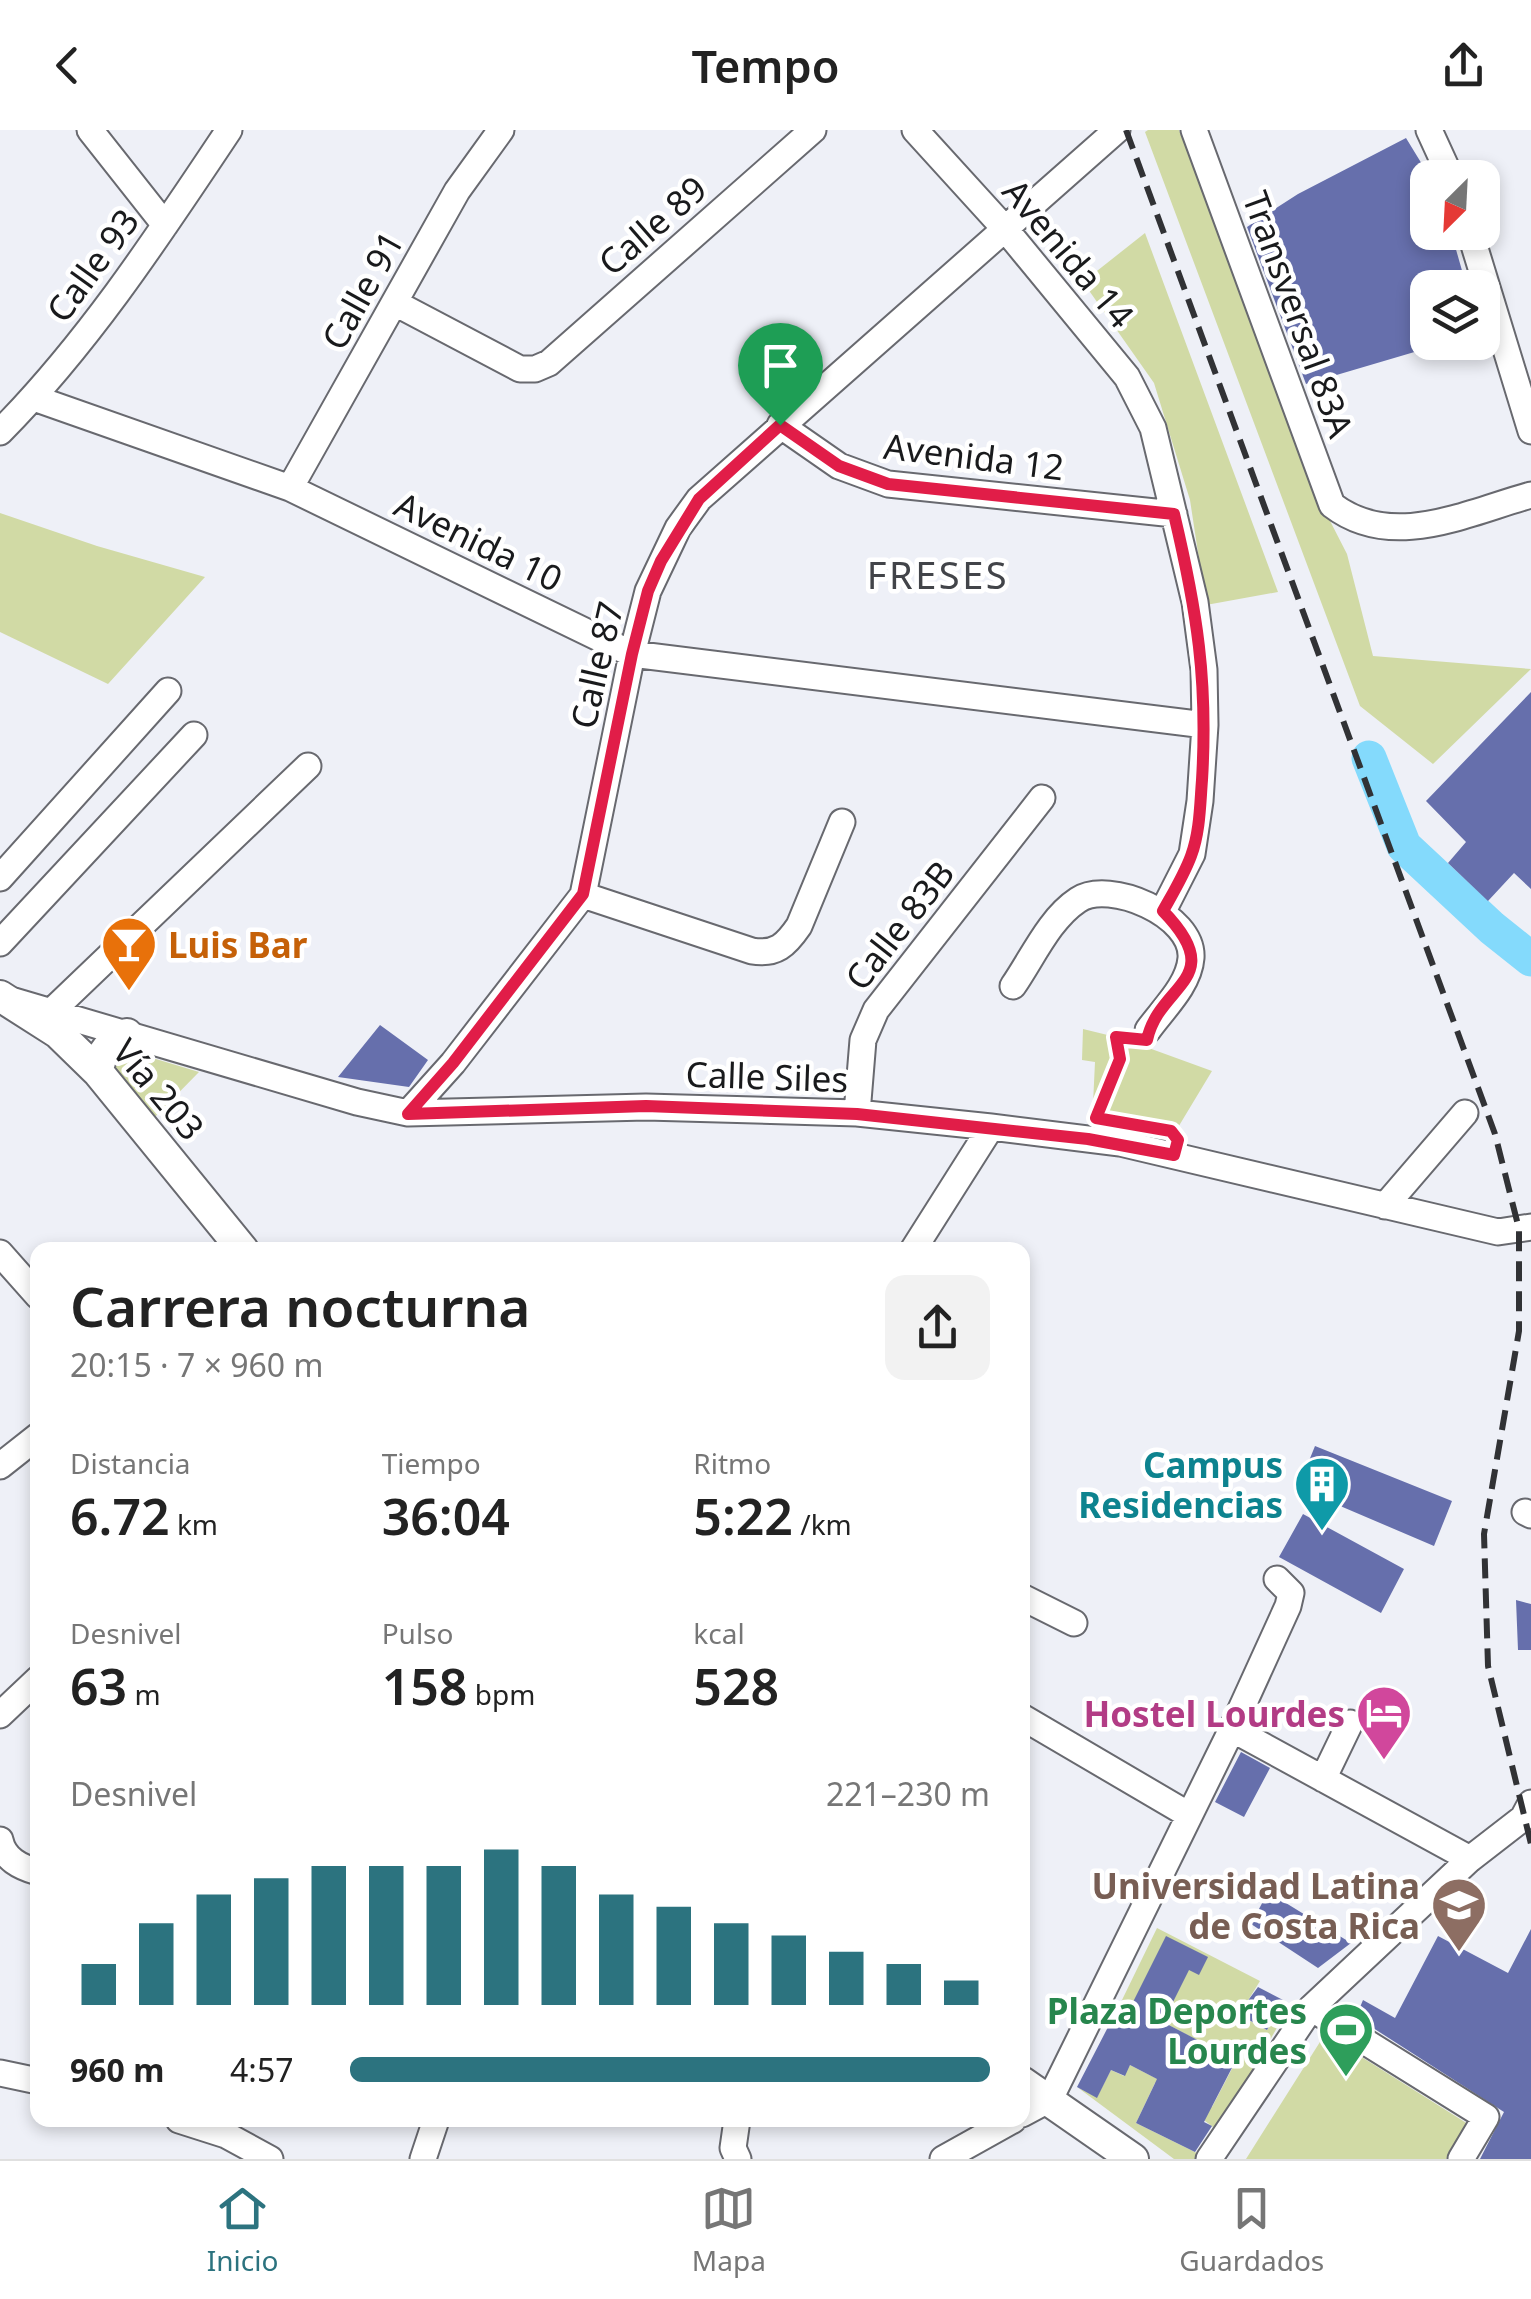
<!DOCTYPE html>
<html lang="es">
<head>
<meta charset="utf-8">
<style>
	:root { --surface:#fff; --page:#f2f2f2; --text:#222; --muted:#767676; --line:#e0e0e0; --accent:#2c737f }
	body { margin:0; font-family:"Noto Sans",sans-serif; background:var(--page); color:var(--text); height:100vh; display:flex; flex-direction:column; font-size:38px; white-space:nowrap }
	* { box-sizing:border-box; margin:0 }
	p { font-size:32px; color:var(--muted) }
	.icon { flex:none; width:55px; height:55px; fill:none; stroke:currentColor; stroke-width:2; stroke-linecap:round; stroke-linejoin:round }
	.map { position:relative; flex:1; overflow:hidden }
	.drawer { position:absolute; left:30px; top:1112px; width:1000px; height:885px; display:flex; flex-direction:column; background:var(--surface); border-radius:20px; box-shadow:0 5px 15px #0003 }
	.drawer>* { flex:none }
	.needle { width:65px; rotate:204deg }
	.tools { position:absolute; left:1410px; top:30px; display:grid; gap:20px }
	.tools a { display:grid; place-items:center; width:90px; height:90px; border-radius:20px; background:var(--surface); box-shadow:0 5px 15px #0003; font-size:50px }
	.pin { position:absolute; display:grid; place-items:center; width:85px; height:85px; color:#fff; margin:-102px -42px; border-radius:50% 50% 50% 0; rotate:-45deg; box-shadow:0 0 10px #0007 }
	.pin .icon { rotate:45deg }
	.round { display:grid; place-items:center; flex:none; width:105px; height:105px; border-radius:20px; background:var(--page) }
	.overview { display:flex; align-items:center; justify-content:space-between; height:170px; padding:0 40px }
	h1 { font-size:55px; font-weight:600; line-height:75px }
	.figures { display:grid; grid-template-columns:repeat(3,1fr); gap:15px; height:170px; padding:10px 40px }
	.figures div { display:grid; align-content:center }
	.figures b { font-size:50px; font-weight:600 }
	.figures small { font-size:28px; font-weight:400 }
	.figures p { font-size:28px }
	.chart { height:280px; padding:20px 40px }
	.chart p { display:flex; justify-content:space-between }
	.chart svg { width:100%; height:180px; margin-top:10px; stroke:var(--accent); stroke-width:6 }
	ul { padding:0 40px; list-style:none; font-size:32px }
	li { display:grid; grid-template-columns:160px 120px 1fr; align-items:center; height:75px }
	li i { height:25px; border-radius:12px; background:var(--accent) }
	header { display:flex; justify-content:space-between; align-items:center; height:130px; padding:0 40px; background:var(--surface); font-size:45px; font-weight:600 }
	.dock { display:flex; justify-content:space-around; align-items:center; height:140px; border-top:2px solid var(--line); background:var(--surface); font-size:28px; color:var(--muted) }
	.dock a { display:grid; justify-items:center; gap:5px }
	.dock .selected { color:var(--accent) }
	.map>svg:first-child { display:block }
	.green { fill:#d1daa5; fill-rule:evenodd }
	.lines { fill:none; stroke-linecap:round; stroke-linejoin:round }
	.river { stroke:#84dafc; stroke-width:35 }
	.building { fill:#666fac }
	.minor-casing { stroke:#68696f; stroke-width:29 }
	.major-casing { stroke:#68696f; stroke-width:34 }
	.path { stroke:#a2a3a9; stroke-width:4; stroke-dasharray:2.5 8; stroke-linecap:butt }
	.minor { stroke:#fff; stroke-width:25 }
	.major { stroke:#fff; stroke-width:30 }
	.rail { stroke:#313235; stroke-width:6; stroke-dasharray:20 10; stroke-linecap:butt }
	.route-casing { stroke:#fff; stroke-width:20 }
	.route { stroke:#e11d48; stroke-width:12 }
	.labels { text-anchor:middle; dominant-baseline:central; stroke-width:9; stroke-linejoin:round; paint-order:stroke }
	.street-label { font-size:35px; fill:#191a1c; stroke:#fff }
	.food-label { font-size:35px; font-weight:bold; fill:#c56008; stroke:#fff; text-anchor:start }
	.culture-label { font-size:35px; font-weight:bold; fill:#0d838f; stroke:#fff; text-anchor:end }
	.hotel-label { font-size:35px; font-weight:bold; fill:#b23c85; stroke:#fff; text-anchor:end }
	.education-label { font-size:35px; font-weight:bold; fill:#785e54; stroke:#fff; text-anchor:end }
	.leisure-label { font-size:35px; font-weight:bold; fill:#27864d; stroke:#fff; text-anchor:end }
	.neighbourhood-label { font-size:38px; letter-spacing:2.5px; fill:#424449; stroke:#fff }
</style>
</head>
<body>
<header><svg class="icon" aria-label="back" viewBox="0 0 24 24"><path d="M15 5l-7 7 7 7"/></svg>Tempo<svg class="icon" aria-label="share" viewBox="0 0 24 24"><path d="M12 15V3M7 8l5-5 5 5M5 13v7h14v-7"/></svg></header>
<div class="map">
<svg width="1531" height="2029" viewBox="0 0 1531 2029">
	<rect width="100%" height="100%" fill="#eef0f7"/>
	<path class="green" d="M1148 0H1179L1327 385 1347 424 1373 526 1531 539 1433 634 1360 576 1145 2Z
		M1145 103 1278 462 1206 475 1190 370 1154 253 1083 152Z
		M0 383 97 416 205 447 108 554 0 502Z
		M1083 899 1124 909 1212 941 1171 1009 1092 995 1095 932 1082 930Z
		M116 917 199 942 149 993 102 931Z
		M1157 1798 1260 1851 1239 1885 1267 1900 1283 1870 1290 1875 1202 2029H1174L1077 1957 1097 1967 1111 1940 1124 1946 1130 1935 1212 1977 1236 1931 1122 1870ZM1155 1953 1213 1997 1199 2024 1136 1993Z
		M1325 1904 1468 1994 1446 2029H1246Z"/>
	<g class="lines">
		<path class="river" d="M1369 628 1404 716 1492 798 1531 829"/>
	</g>
	<path class="building" d="M1406 8 1428 44V102H1451L1467 158H1428V218L1306 254 1247 97 1298 64Z
		M1531 562V759L1514 743 1488 771 1448 733 1466 712 1426 671Z
		M380 895 428 930 409 957 338 947Z
		M1315 1316 1452 1371 1434 1416 1298 1358Z
		M1303 1384 1404 1439 1381 1483 1279 1427Z
		M1516 1470 1531 1474V1520H1518Z
		M1241 1622 1270 1638 1244 1687 1215 1672Z
		M1268 1762 1351 1813 1318 1838 1251 1794Z
		M1531 1799V2029H1480L1504 1982 1356 1887 1363 1870 1395 1888 1438 1806 1508 1843Z
		M1166 1806 1208 1827 1199 1845 1189 1840 1163 1892 1236 1930 1204 1992 1212 1996 1195 2022 1136 1993 1157 1949 1130 1935 1125 1946 1111 1940 1097 1968 1077 1957 1122 1870 1131 1876Z
		M1258 1857 1283 1870 1267 1900 1238 1884Z"/>
	<g class="lines">
		<g class="minor-casing">
			<path id="minor" d="M90 0 165 95
				M915 0 1006 100 1127 247 1153 298 1195 472 1204 540 1205 595 1200 671 1192 724 1163 781
				M1194 0 1332 375C1392 421 1466 383 1531 365
				M1429 0 1451 48
				M1470 102 1531 301
				M395 173 520 239H535L549 233 813 0
				M34 268 290 358 632 524 1205 595
				M780 295 839 336 888 354 1174 384
				M0 302C89 212 159 105 229 0
				M290 358 457 61 501 0
				M0 748 168 561
				M583 765 752 821C776 825 786 815 799 796L842 692
				M0 813 194 605
				M1013 856C1032 829 1049 789 1078 770 1109 749 1194 785 1191 828 1189 855 1163 879 1148 900
				M14 871 357 972 408 983 646 977 857 983 991 997 1120 1013 1498 1102 1531 1097
				M53 880 308 636
				M408 983 453 933 583 765 632 524 648 461 678 398 699 369 1117 0
				M857 983 863 910 876 880 1042 668
				M1385 1076 1465 983
				M913 1120 991 997
				M0 1123 38 1166
				M0 1336 38 1306
				M1525 1382 1531 1385
				M1022 1467 1074 1493
				M0 1585 38 1549
				M1022 1587 1189 1685
				M1232 1599 1470 1729
				M1323 1649 1350 1593
				M0 1710C4 1729 20 1737 38 1742
				M1311 1878 1486 1987 1461 2029
				M0 1943 38 1951
				M1022 1984 1050 1969 1232 1599 1288 1476 1291 1463 1277 1449
				M179 1990 226 2005 270 2029
				M737 1990 733 2018 738 2029
				M423 2029 436 1990
				M943 2029 1013 1990
				M1209 2029 1311 1878 1470 1729 1523 1688 1531 1673"/>
		</g>
		<g class="major-casing">
			<path id="major" d="M0 866 58 903 98 942 243 1120
				M98 942C100 921 110 914 127 904
				M1022 1952 1133 2029"/>
		</g>
		<path class="path" d="M1096 987 1120 929 1116 907 1131 909"/>
		<use href="#minor" class="minor"/>
		<use href="#major" class="major"/>
		<path class="rail" d="M1126 0 1495 1004 1519 1099V1201L1484 1404 1488 1536 1531 1714"/>
	</g>
	<g class="lines">
		<g class="route-casing">
			<path id="route" d="M780 295 839 336 888 354 1174 384C1197 481 1208 550 1202 650 1200 675 1200 702 1191 726 1184 745 1173 763 1163 781 1230 850 1159 853 1147 910L1116 907 1120 929 1096 988 1171 1001 1178 1010 1174 1025 1088 1009 857 984 646 976 408 984 453 933 583 764 632 524 648 461 661 431 699 369Z"/>
		</g>
		<use href="#route" class="route"/>
	</g>
	<defs>
		<g id="bar-pin" transform="scale(2.875)"><path d="M0 17L-7.5 6A9.5 9.5 0 1 1 7.5 6Z" fill="#e8710a" stroke="#fff"/><path d="M-6-5H6L.8 .8V4.5H3.5V6h-7V4.5H-.8V.8Z" fill="#fff"/></g>
		<g id="building-pin" transform="scale(2.875)"><path d="M0 17L-7.5 6A9.5 9.5 0 1 1 7.5 6Z" fill="#0f9aa8" stroke="#fff"/><path d="M-4-6H4V6H1V3H-1V6H-4ZM-2.5-4.3h1.7v1.8h-1.7ZM.8-4.3h1.7v1.8H.8ZM-2.5-1h1.7V.8h-1.7ZM.8-1h1.7V.8H.8Z" fill="#fff"/></g>
		<g id="hotel-pin" transform="scale(2.875)"><path d="M0 17L-7.5 6A9.5 9.5 0 1 1 7.5 6Z" fill="#d1479c" stroke="#fff"/><path d="M-6-4.5h1.5V1H6V5H4.5V3h-9V5H-6ZM-4 0a1.8 1.8 0 1 1 3.6 0ZM.5 0V-2.5h3Q6-2.5 6 0Z" fill="#fff"/></g>
		<g id="university-pin" transform="scale(2.875)"><path d="M0 17L-7.5 6A9.5 9.5 0 1 1 7.5 6Z" fill="#8d6e63" stroke="#fff"/><path d="M0-5L7-2L0 1L-7-2ZM-4 1L0 2.5L4 1V4Q0 6-4 4Z" fill="#fff"/></g>
		<g id="stadium-pin" transform="scale(2.875)"><path d="M0 17L-7.5 6A9.5 9.5 0 1 1 7.5 6Z" fill="#2e9e5b" stroke="#fff"/><path d="M0-5a6.5 5 0 1 0 0 10a6.5 5 0 1 0 0-10ZM-3.5-1.8h7v3.6h-7Z" fill="#fff"/></g>
	</defs>
	<g fill-rule="evenodd">
		<use href="#bar-pin" x="129" y="814"/>
		<use href="#building-pin" x="1322" y="1354"/>
		<use href="#hotel-pin" x="1384" y="1583"/>
		<use href="#university-pin" x="1459" y="1775"/>
		<use href="#stadium-pin" x="1346" y="1900"/>
	</g>
	<g class="labels">
		<g class="street-label">
			<text transform="translate(652 95) rotate(-41)">Calle 89</text>
			<text transform="translate(1069 123) rotate(50)">Avenida 14</text>
			<text transform="translate(92 135) rotate(-54)">Calle 93</text>
			<text transform="translate(362 160) rotate(-61)">Calle 91</text>
			<text transform="translate(1299 184) rotate(70)">Transversal 83A</text>
			<text transform="translate(974 326) rotate(7)">Avenida 12</text>
			<text transform="translate(479 411) rotate(26)">Avenida 10</text>
			<text transform="translate(596 535) rotate(-77)">Calle 87</text>
			<text transform="translate(899 795) rotate(-52)">Calle 83B</text>
			<text transform="translate(767 946) rotate(2)">Calle Siles</text>
			<text transform="translate(159 959) rotate(50)">Vía 203</text>
		</g>
		<g class="food-label">
			<text x="168" y="814">Luis Bar</text>
		</g>
		<g class="culture-label">
			<text x="1283" y="1334">Campus<tspan x="1283" dy="40">Residencias</tspan></text>
		</g>
		<g class="hotel-label">
			<text x="1345" y="1583">Hostel Lourdes</text>
		</g>
		<g class="education-label">
			<text x="1420" y="1755">Universidad Latina<tspan x="1420" dy="40">de Costa Rica</tspan></text>
		</g>
		<g class="leisure-label">
			<text x="1307" y="1880">Plaza Deportes<tspan x="1307" dy="40">Lourdes</tspan></text>
		</g>
		<g class="neighbourhood-label">
			<text x="938" y="444">FRESES</text>
		</g>
	</g>
</svg>
<div class="tools">
<a><svg class="needle" viewBox="-14 -14 28 28"><path d="M0-13l5 13h-10z" fill="#e53935"/><path d="M0 13l5-13h-10z" fill="#767676"/></svg></a>
<a><svg class="icon" aria-label="layers" viewBox="0 0 24 24"><path d="M12 4l9 5-9 5-9-5zM3 14l9 5 9-5"/></svg></a>
</div>
<div class="pin" style="left:780px;top:295px;background:#1e9e55"><svg class="icon" aria-label="arrive" viewBox="0 0 24 24"><path d="M6 21V4h12l-3 4 3 4H6"/></svg></div>
<section class="drawer">
<div class="overview"><div><h1>Carrera nocturna</h1><p>20:15 · 7 × 960 m</p></div><a class="round"><svg class="icon" aria-label="share" viewBox="0 0 24 24"><path d="M12 15V3M7 8l5-5 5 5M5 13v7h14v-7"/></svg></a></div>
<div class="figures">
<div><p>Distancia</p><b>6.72<small> km</small></b></div>
<div><p>Tiempo</p><b>36:04</b></div>
<div><p>Ritmo</p><b>5:22<small> /km</small></b></div>
</div>
<div class="figures">
<div><p>Desnivel</p><b>63<small> m</small></b></div>
<div><p>Pulso</p><b>158<small> bpm</small></b></div>
<div><p>kcal</p><b>528</b></div>
</div>
<div class="chart"><p><span>Desnivel</span>221–230 m</p>
<svg viewBox="0 0 160 44" preserveAspectRatio="none"><path d="M5 44V34M15 44V24M25 44V17M35 44V13M45 44V10M55 44V10M65 44V10M75 44V6M85 44V10M95 44V17M105 44V20M115 44V24M125 44V27M135 44V31M145 44V34M155 44V38"/></svg>
</div>
<ul>
<li><b>960 m</b>4:57<i style="width:100%"></i></li>
</ul>
</section>
</div>
<nav class="dock">
<a class="selected"><svg class="icon" aria-label="home" viewBox="0 0 24 24"><path d="M3 11l9-7 9 7M6 9v11h12V9"/></svg>Inicio</a>
<a><svg class="icon" aria-label="map" viewBox="0 0 24 24"><path d="M3 6l6-2 6 2 6-2v14l-6 2-6-2-6 2zM9 4v14M15 6v14"/></svg>Mapa</a>
<a><svg class="icon" aria-label="saved" viewBox="0 0 24 24"><path d="M7 4h10v16l-5-4-5 4z"/></svg>Guardados</a>
</nav>
</body>
</html>
